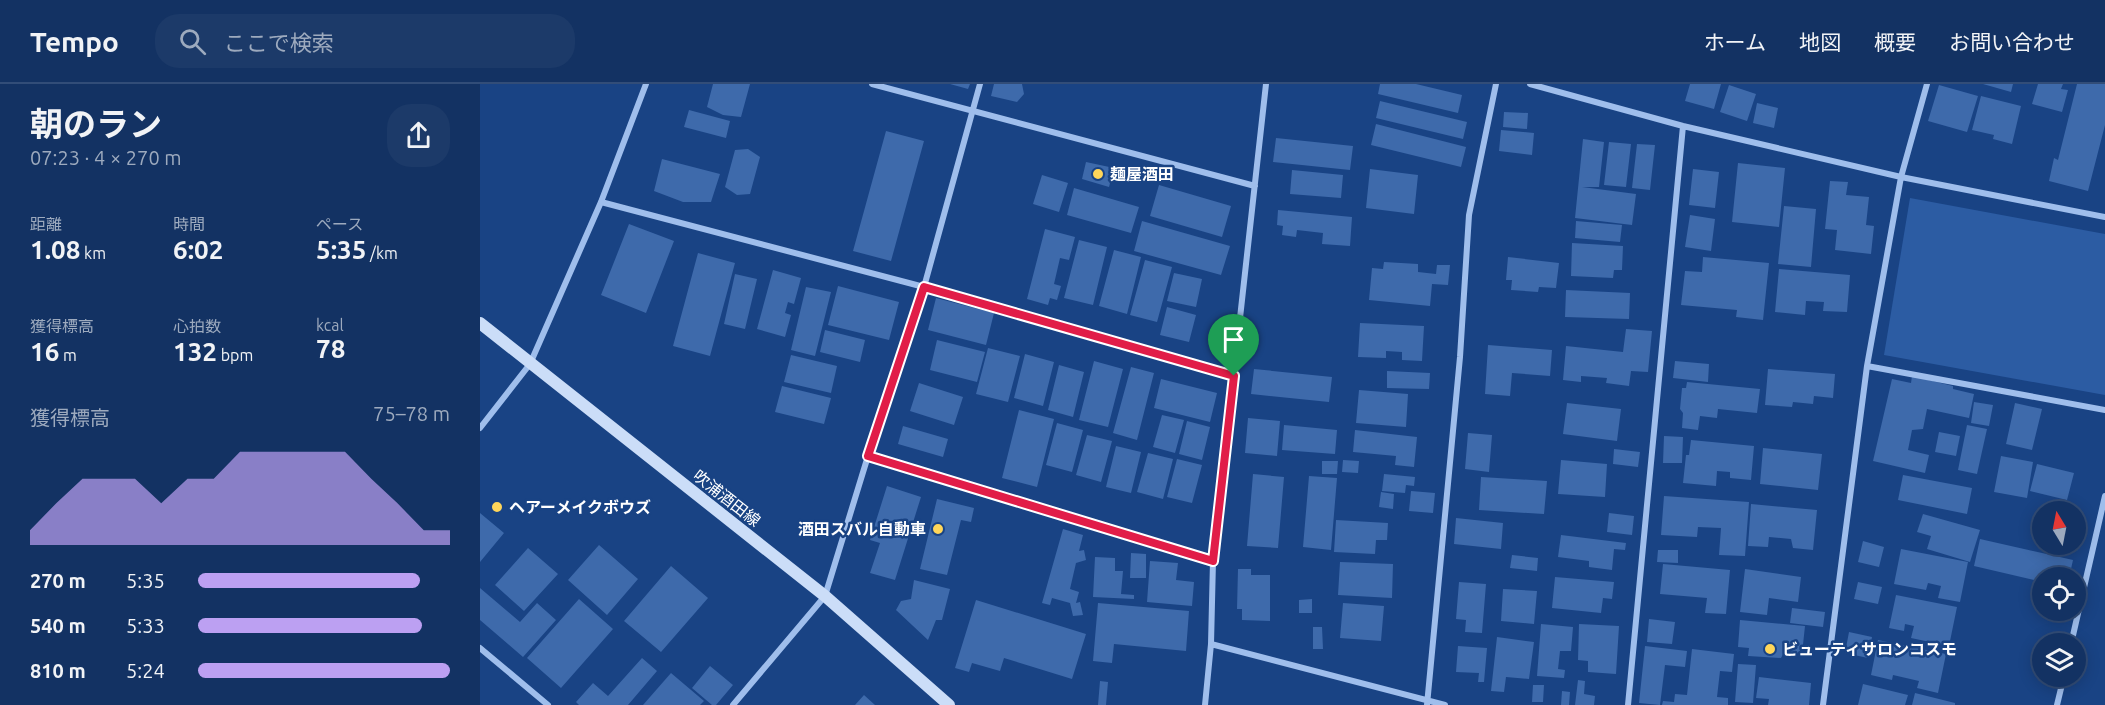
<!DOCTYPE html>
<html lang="ja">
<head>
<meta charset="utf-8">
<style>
	:root { --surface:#133263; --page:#1c3a69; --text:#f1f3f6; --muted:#9daabe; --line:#324d78; --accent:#bca0f2 }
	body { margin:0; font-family:Ubuntu,"Noto Sans JP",sans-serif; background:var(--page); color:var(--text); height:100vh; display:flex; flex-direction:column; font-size:22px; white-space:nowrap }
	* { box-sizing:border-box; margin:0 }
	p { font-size:20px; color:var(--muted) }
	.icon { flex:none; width:33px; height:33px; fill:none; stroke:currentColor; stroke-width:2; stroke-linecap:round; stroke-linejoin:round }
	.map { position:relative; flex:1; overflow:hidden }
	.panel { display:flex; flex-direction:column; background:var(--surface); width:480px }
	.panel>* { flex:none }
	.needle { width:39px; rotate:350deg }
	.controls { position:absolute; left:1552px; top:417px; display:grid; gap:12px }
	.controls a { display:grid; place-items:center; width:54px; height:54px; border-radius:50%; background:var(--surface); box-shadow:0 3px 15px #0003,0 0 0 2px var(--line); font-size:30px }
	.pin { position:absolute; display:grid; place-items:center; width:51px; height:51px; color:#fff; margin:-62px -26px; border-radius:50% 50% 50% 0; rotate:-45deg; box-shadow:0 0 6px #0007 }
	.pin .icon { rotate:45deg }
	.round { display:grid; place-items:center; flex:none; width:63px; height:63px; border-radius:24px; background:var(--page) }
	.overview { display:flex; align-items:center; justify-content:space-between; height:102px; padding:0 30px }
	h1 { font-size:33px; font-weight:700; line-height:45px }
	.figures { display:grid; grid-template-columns:repeat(3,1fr); gap:9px; height:102px; padding:6px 30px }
	.figures div { display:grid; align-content:center }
	.figures b { font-size:26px; font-weight:700 }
	.figures small { font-size:16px; font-weight:400 }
	.figures p { font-size:16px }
	.chart { height:168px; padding:12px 30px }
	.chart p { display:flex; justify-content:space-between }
	.chart svg { width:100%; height:108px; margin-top:6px; fill:var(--accent); opacity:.7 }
	ul { padding:0 30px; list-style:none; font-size:20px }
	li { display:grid; grid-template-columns:96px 72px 1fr; align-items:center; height:45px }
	li i { height:15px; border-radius:8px; background:var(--accent) }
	header { display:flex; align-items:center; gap:36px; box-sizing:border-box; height:84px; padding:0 30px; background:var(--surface); border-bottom:2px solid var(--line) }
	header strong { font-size:28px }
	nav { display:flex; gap:33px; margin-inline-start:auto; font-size:21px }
	.search { width:420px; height:54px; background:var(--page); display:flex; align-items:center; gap:15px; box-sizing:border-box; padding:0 21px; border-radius:24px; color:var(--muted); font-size:22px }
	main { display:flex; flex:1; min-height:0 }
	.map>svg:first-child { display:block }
	.green { fill:#2c5ca3 }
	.building { fill:#3e6aab }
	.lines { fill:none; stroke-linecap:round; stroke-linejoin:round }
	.minor { stroke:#9fbeec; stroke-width:6 }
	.secondary { stroke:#cbddf8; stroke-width:12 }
	.route-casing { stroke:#fff; stroke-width:12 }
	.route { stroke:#e11d48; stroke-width:8 }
	.poi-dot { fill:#ffd65a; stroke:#194384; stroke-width:2 }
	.labels { text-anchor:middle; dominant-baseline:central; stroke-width:5; stroke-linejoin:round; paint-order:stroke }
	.poi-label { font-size:16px; font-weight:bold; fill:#fff; stroke:#194384; text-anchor:start }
	.street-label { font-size:16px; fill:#fff; stroke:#194384 }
</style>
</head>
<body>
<header>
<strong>Tempo</strong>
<div class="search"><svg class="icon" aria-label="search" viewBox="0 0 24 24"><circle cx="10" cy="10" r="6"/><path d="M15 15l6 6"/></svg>ここで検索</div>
<nav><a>ホーム</a><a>地図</a><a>概要</a><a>お問い合わせ</a></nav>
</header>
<main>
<section class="panel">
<div class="overview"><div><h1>朝のラン</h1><p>07:23 · 4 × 270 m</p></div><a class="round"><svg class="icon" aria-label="share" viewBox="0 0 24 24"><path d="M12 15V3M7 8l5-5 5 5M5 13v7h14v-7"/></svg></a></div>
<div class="figures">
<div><p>距離</p><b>1.08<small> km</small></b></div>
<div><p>時間</p><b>6:02</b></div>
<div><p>ペース</p><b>5:35<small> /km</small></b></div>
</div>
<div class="figures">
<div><p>獲得標高</p><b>16<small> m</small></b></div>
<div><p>心拍数</p><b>132<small> bpm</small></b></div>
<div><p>kcal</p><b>78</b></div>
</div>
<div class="chart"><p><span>獲得標高</span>75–78 m</p>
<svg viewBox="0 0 160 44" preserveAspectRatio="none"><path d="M0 44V38L10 27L20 17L30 17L40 17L50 27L60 17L70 17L80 6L90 6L100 6L110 6L120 6L130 17L140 27L150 38L160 38V44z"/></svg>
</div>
<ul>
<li><b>270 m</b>5:35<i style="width:88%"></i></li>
<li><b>540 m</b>5:33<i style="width:89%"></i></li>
<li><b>810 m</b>5:24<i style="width:100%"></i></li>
</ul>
</section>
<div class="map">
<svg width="1625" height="621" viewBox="0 0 1625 621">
	<rect width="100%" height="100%" fill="#194384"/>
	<path class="green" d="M1430 114 1625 150V311L1404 271Z"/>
	<path class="building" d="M233 0H270L261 33 243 31 227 23Z
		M470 0H490L488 5Z
		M514 0H542L544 10 537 18 511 12Z
		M900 0H936L982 11 978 29 898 10Z
		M1210 0H1241L1234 25 1205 17Z
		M1503 0H1533L1531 8Z
		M1558 0H1583L1581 5 1588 6 1582 28 1552 20Z
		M1597 0H1625V41L1608 107 1569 97 1574 74 1578 76Z
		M1249 1 1276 10 1267 37 1240 28Z
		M1459 1 1498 12 1487 48 1448 37Z
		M1501 12 1541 22 1532 60 1513 55 1514 51 1492 46Z
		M900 17 987 38 983 55 896 34Z
		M1277 19 1298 24 1294 44 1273 39Z
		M209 26 250 37 246 54 204 43Z
		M1024 28 1048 29 1047 45 1023 43Z
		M896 40 986 63 981 83 891 61Z
		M1021 46 1054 49 1052 71 1019 67Z
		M406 47 444 57 411 177 373 167Z
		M796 54 873 62 870 86 793 78Z
		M1103 55 1124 58 1119 103H1102L1156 110 1152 141 1095 134Z
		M1129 58 1151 60 1146 103 1124 101Z
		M1157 60 1175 61 1170 106 1152 104Z
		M268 65 280 73 270 110 257 111 245 103 255 66Z
		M182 75 240 90 231 118H203L174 107Z
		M606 78 634 84 629 103 602 95Z
		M1258 79 1305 84 1299 143 1252 138Z
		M890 85 938 91 934 130 886 124Z
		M1213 85 1239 88 1235 124 1209 121Z
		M812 86 863 91 861 114 810 110Z
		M562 91 588 99 579 128 553 120Z
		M1350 97 1368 98 1366 111 1389 113 1386 141 1394 142 1391 170 1355 166 1357 146 1345 145Z
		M679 101 751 122 742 153 670 132Z
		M594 104 659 123 651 149 587 131Z
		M1304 122 1336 125 1331 183 1298 180Z
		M798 126 872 133 870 162 842 160 843 149 817 146 816 153 802 151 803 142 797 141Z
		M1210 131 1235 135 1231 167 1205 163Z
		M662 137 750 162 741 191 654 167Z
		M1096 137 1142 141 1140 158 1095 154Z
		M149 140 194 157 166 229 121 211Z
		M565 145 595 153 589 176 580 174 574 200 581 202 577 216 570 214 568 221 547 215Z
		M599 156 627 163 613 221 584 214Z
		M1092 159 1143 162 1142 186H1134L1133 194 1091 192Z
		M634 166 661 173 647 230 619 222Z
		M218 169 255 179 230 272 193 262Z
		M1028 173 1079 179 1076 204 1059 203 1058 208 1031 206 1032 196H1026Z
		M1223 173 1289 179 1283 236 1256 233 1257 226 1201 221 1205 187 1222 188Z
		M665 176 692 183 677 238 650 231Z
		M904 178 938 180V188L956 190 957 181H970L968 201 952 200 950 222 889 216 892 184 903 185Z
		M1299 185 1370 191 1367 228 1343 227 1344 218 1326 217 1325 231 1295 228Z
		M293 186 321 194 314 220 308 218 305 229 311 231 305 253 277 245Z
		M694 189 722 195 716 223 687 217Z
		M255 190 277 195 265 245 244 240Z
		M358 202 419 218 409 256 348 241Z
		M326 203 351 208 335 272 311 266Z
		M1086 206 1150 209 1149 235 1085 233Z
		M456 214 514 229 506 261 448 246Z
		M687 223 716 231 709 258 680 251Z
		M880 239 944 242 942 277 922 276V268L906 267V274L878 273Z
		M1146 245 1172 247 1168 288 1151 287 1149 302 1126 299 1127 294 1101 292V298L1083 296 1086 262 1143 268Z
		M345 246 385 256 380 278 340 268Z
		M457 256 505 268 497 298 450 286Z
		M1008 261 1072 266 1070 292 1032 289 1030 312 1005 310Z
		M508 264 540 272 528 318 496 310Z
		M545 270 574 278 563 322 534 314Z
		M311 271 357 282 351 309 304 298Z
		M614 277 643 285 628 343 599 336Z
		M1195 277 1229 280 1228 298 1193 294Z
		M579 281 604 288 593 333 568 326Z
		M651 283 674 289 657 356 633 349Z
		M774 285 852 293 849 318 771 310Z
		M1288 285 1355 290 1353 314 1334 312 1333 320 1313 318 1312 323 1285 321Z
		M907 287 950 289 949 305 907 304Z
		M1432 292 1473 302V305L1494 310 1489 334 1447 325 1443 345 1432 346 1428 366 1449 371 1445 389 1393 377 1412 295 1431 299Z
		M681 295 737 309 730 338 674 324Z
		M1207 298 1280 305 1277 329 1238 325 1237 334 1220 332 1218 346 1202 344 1203 329 1200 325 1202 304H1206Z
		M439 299 483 313 474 341 430 327Z
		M302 302 351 314 344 340 295 328Z
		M879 306 928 310 926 343 876 339Z
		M1494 318 1513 321 1509 342 1491 339Z
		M1087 319 1141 325 1137 357 1083 350Z
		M1535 319 1562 325 1552 366 1526 360Z
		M539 326 574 335 557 403 522 394Z
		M682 331 704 336 695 369 673 363Z
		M768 334 800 337 797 372 765 369Z
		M707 337 730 343 722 376 699 370Z
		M577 339 603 346 592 388 566 381Z
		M804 341 857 346 855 370 802 366Z
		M1487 341 1507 345 1497 390 1478 386Z
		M423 342 468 355 463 373 418 360Z
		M875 346 937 353 934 383 915 381 916 372 873 368Z
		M1459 348 1480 352 1476 372 1455 368Z
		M988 349 1012 351 1009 388 985 385Z
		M607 351 632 357 621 398 596 391Z
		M1184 352 1203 353 1202 379H1183Z
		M1211 356 1274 362 1271 396 1250 394V388L1237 387 1236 402 1203 399 1206 371H1209Z
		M636 362 661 368 651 409 626 403Z
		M1283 364 1342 370 1338 406 1280 400Z
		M1134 365 1160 368 1158 383 1133 380Z
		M668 369 693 375 683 415 657 408Z
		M1521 372 1553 378 1547 414 1514 408Z
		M697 375 722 381 712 419 687 413Z
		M863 376 879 377 878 389 862 388Z
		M1081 376 1127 380 1125 413 1078 410Z
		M842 377H858L857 390H842Z
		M1557 380 1594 389 1587 416 1550 407Z
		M773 390 804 393 798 464 767 462Z
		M904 390 935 393 934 402 926 401 925 409 902 407Z
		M1423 391 1492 404 1487 430 1418 416Z
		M829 392 857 394 851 466 823 463Z
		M1001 393 1067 397 1064 430 999 426Z
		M407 402 441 413 415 496 390 489 400 459 390 456Z
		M931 407 955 409 953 429 929 427Z
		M901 408 914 410 913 425 899 423Z
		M1184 412 1269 418 1265 472 1239 471 1241 444 1218 443 1217 453 1181 451Z
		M457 415 494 424 491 438 481 436 467 491 440 485Z
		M1271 420 1337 426 1333 466 1313 464 1311 455 1289 453 1288 463 1268 462Z
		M0 429 24 449 0 478Z
		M1129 429 1154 432 1152 451 1127 448Z
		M1443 430 1500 446 1490 478 1447 465 1451 452 1437 448Z
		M1562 432H1563V455L1556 453Z
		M976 434 1023 439 1021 465 974 460Z
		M856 436 908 439 907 456H896L895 470 854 468Z
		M1596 436 1605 439 1597 467 1596 464 1585 461 1596 460Z
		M583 445 603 451 599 467 604 466 606 476 596 479 590 505 599 508 596 519 600 518 603 531 593 532 590 519 572 514 570 521 562 519Z
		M1081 451 1146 459 1145 466 1134 465 1132 486 1109 483V477L1078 473Z
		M1500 455 1593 476 1589 494H1563V498L1494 482Z
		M1383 457 1404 463 1399 483 1378 478Z
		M119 461 158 495 127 531 88 496Z
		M48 464 78 490 44 527 15 501Z
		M1421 465 1488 478 1480 518 1458 514 1461 502 1448 499 1446 506 1414 500Z
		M1178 466H1198V479L1177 478Z
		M651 469 666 470V494H650Z
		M1032 471 1058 474 1057 487 1030 484Z
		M615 473 635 474V487H643L641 510 654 511V515L613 513Z
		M670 477 698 479 696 496 714 498 712 522 667 518Z
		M860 478 913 480 912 514 858 511Z
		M1183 480 1250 486 1246 530 1225 529 1227 514 1180 510Z
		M191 482 228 514 181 568 144 537Z
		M758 485H771V491H790V537L762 536V525H757Z
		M1265 485 1321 493 1318 518 1289 514 1287 531 1260 528Z
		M1075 493 1134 498 1132 515 1123 514 1121 529 1072 524Z
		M434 496 470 505 462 536H456L448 556 416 526 421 517 431 515Z
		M979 498 1006 500 1002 549 985 548 986 536 976 535Z
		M1378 498 1402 503 1398 520 1374 515Z
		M0 504 40 538 57 519 76 536 43 573 0 536Z
		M1023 505 1057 507 1054 540 1021 537Z
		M1416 511 1477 523 1469 562 1431 554 1434 542 1425 540 1424 547 1409 544Z
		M99 515 133 545 81 604 47 574Z
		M832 515V529H819V516Z
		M496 516 606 550 592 595 524 574 520 587 492 579 489 588 475 584Z
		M618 519 709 527 706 567 634 560 632 579 613 577Z
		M863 519 904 522 901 557 860 554Z
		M1312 524 1345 528 1343 543 1310 539Z
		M1169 535 1195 538 1192 560 1167 558Z
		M1260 536 1325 542 1322 570 1304 568 1301 574 1268 572 1269 564 1258 563Z
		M1061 540 1093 543 1091 567H1080L1078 585 1085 586 1084 594 1057 592Z
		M1099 540 1139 542 1136 590 1108 588V577L1098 576Z
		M833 543H842L843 565H833Z
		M1369 548 1392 553 1388 574 1365 569Z
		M1017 553 1054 558 1049 595 1026 593 1024 608 1011 607Z
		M1398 556 1466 570 1458 609 1437 604 1439 597 1413 591 1412 596 1391 591Z
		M978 562 1007 564 1004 598H998L999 589 976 588Z
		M1165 562 1207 567 1205 583 1185 581 1180 621 1159 619Z
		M1212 565 1254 570 1252 588 1240 587 1237 613 1248 614V621H1182L1183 617 1194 618 1195 610 1207 611Z
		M162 574 177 587 148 621H99L96 618 113 599 128 612Z
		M1258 580 1276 581 1273 619 1255 618Z
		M230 582 253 601 236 621H232L212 604Z
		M191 589 224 617 220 621H163Z
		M1279 593 1331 599 1329 621H1288L1289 615 1276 614Z
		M1098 596 1105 597 1104 610 1115 612 1114 621H1095Z
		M620 597 628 598 626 621H618Z
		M1383 600 1428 611 1425 621H1378Z
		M1053 601H1064L1063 618H1052Z
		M1082 607 1090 608 1089 621H1081Z
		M1435 609 1475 619V621H1432Z
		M384 611 395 621H375Z"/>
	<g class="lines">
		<path class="minor" d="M392 0 775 102
			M1050 0 1203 42 1421 93 1625 133
			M121 118 444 203 754 292
			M1387 282 1625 326
			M0 344 50 280 121 118 166 0
			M388 372 733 477
			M731 560 965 621
			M1591 560 1625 412
			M0 564 68 621
			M253 621 345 512 388 372 444 203 500 0
			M725 621 731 560 733 477 786 0
			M947 621 980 273 989 131 1016 0
			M1148 621 1203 42
			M1343 621 1387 282 1421 93 1447 0
			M1577 621 1584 592"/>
		<path class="secondary" d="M0 239 345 512 469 621"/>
	</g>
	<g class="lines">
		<g class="route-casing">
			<path id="route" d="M444 203 754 292 733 477 388 372Z"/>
		</g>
		<use href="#route" class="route"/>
	</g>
	<g class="poi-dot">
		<circle cx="618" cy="90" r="6"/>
		<circle cx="17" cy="423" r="6"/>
		<circle cx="458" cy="445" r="6"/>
		<circle cx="1290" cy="565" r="6"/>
	</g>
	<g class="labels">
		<g class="poi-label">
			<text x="630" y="90">麺屋酒田</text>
			<text x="29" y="423">ヘアーメイクボウズ</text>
			<text x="446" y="445" text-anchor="end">酒田スバル自動車</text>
			<text x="1302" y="565">ビューティサロンコスモ</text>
		</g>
		<g class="street-label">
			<text transform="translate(247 414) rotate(38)">吹浦酒田線</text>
		</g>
	</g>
</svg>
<div class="controls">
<a><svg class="needle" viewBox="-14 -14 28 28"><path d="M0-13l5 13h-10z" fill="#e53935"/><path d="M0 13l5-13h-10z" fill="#9daabe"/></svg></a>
<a><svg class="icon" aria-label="locate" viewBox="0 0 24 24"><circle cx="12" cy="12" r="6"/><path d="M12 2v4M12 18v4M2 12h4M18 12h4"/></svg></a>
<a><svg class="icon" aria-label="layers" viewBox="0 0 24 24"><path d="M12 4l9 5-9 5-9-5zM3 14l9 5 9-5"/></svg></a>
</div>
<div class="pin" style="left:754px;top:292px;background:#1e9e55"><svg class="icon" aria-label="arrive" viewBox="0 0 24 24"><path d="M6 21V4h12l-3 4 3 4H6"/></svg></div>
</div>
</main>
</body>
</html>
